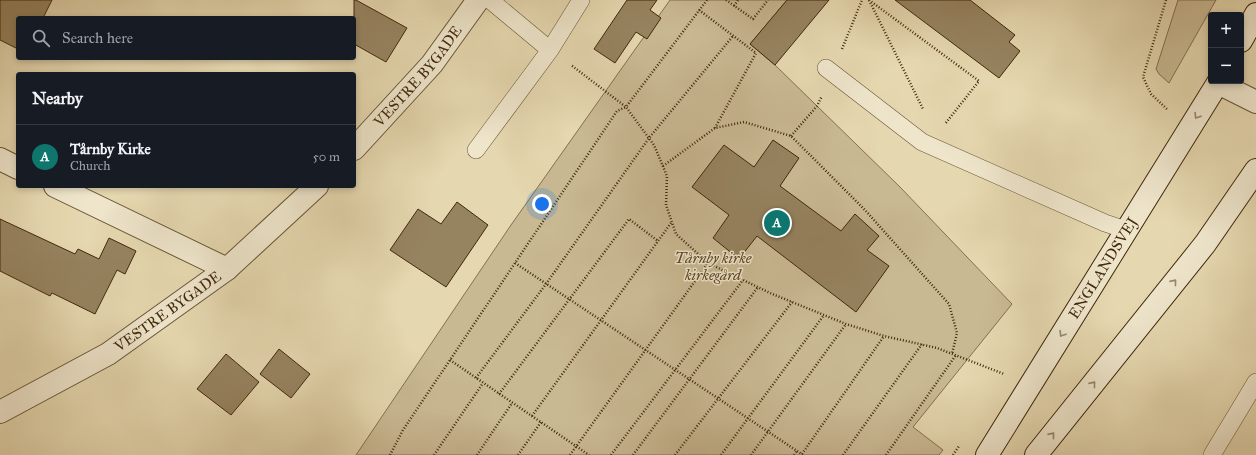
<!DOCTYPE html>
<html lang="en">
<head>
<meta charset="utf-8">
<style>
	body { margin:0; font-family:"IM FELL Great Primer",serif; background:#242831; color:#f1f3f6 }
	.controls { position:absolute; right:12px; top:12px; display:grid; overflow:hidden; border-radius:4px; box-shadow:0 2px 6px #0003 }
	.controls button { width:36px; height:36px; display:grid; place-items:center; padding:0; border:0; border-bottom:1px solid #363941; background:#171b24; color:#f1f3f6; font:20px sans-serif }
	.you { position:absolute; left:542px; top:204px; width:14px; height:14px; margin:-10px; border:3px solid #fff; border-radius:50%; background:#1a73e8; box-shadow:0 0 0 6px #1a73e833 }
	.badge { display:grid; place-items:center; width:26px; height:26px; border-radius:50%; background:#0f766e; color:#fff; font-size:13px; font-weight:700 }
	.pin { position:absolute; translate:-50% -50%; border:2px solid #fff; box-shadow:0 1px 4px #0006 }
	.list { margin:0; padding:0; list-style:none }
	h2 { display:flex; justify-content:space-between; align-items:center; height:52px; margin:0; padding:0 16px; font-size:17px }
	h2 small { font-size:13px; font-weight:400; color:#9ea1a6 }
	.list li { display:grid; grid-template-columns:26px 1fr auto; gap:12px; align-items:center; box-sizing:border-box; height:64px; padding:0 16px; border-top:1px solid #363941 }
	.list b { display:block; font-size:15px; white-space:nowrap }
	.list p { margin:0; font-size:13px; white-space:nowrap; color:#9ea1a6 }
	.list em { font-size:13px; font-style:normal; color:#9ea1a6 }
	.icon { flex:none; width:22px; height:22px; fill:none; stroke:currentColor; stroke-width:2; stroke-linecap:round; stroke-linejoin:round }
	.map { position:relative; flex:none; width:1256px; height:455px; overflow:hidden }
	.search { position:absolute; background:#171b24; box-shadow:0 2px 6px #0003; left:16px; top:16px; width:340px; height:44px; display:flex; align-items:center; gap:10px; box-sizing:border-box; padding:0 14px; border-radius:4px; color:#9ea1a6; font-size:15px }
	.panel { position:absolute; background:#171b24; box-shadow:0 2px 6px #0003; left:16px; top:72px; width:340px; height:116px; border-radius:4px }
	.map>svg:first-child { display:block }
	.green { fill:#c9b993; stroke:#84704f }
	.building { fill:#968360; stroke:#40280b }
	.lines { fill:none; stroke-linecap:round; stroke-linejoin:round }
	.lane-casing { stroke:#695434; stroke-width:18 }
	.street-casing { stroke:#695434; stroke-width:24 }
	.secondary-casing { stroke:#40280b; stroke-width:24 }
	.path { stroke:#40280b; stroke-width:2.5; stroke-dasharray:1 2; stroke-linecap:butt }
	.lane { stroke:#eee5cb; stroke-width:17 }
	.street { stroke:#eee5cb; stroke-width:22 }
	.secondary { stroke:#eee5cb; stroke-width:22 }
	.oneway { stroke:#97866b }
	.labels { text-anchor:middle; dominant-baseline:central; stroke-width:3; stroke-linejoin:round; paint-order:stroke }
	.street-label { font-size:15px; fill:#40280b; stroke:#eee5cb }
	.park-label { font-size:15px; font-style:italic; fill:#5b4526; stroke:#eee5cb }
</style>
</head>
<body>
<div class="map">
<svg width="1256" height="455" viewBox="0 0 1256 455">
	<rect width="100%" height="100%" fill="#e5d7af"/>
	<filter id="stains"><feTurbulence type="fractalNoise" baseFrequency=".005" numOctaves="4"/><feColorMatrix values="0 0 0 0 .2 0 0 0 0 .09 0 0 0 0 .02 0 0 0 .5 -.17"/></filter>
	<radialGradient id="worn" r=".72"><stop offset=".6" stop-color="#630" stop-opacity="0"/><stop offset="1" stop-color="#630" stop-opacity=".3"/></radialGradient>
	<path class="green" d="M670,0h117l-37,44 25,21 125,122 112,117 -99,123 30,23 -4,5h-583l155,-230z
		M1178,0h38l-47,83 -10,-9 -3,-5z"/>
	<path class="building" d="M0,0h52l-9,18h-25v31l-18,-9z
		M354,0h2l51,28 -21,34 -32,-18z
		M627,0h30l-7,10 11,8 -14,21 -11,-7 -21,31 -21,-14z
		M787,0h42l-54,65 -25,-21z
		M895,0h75l45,35 -6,7 11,9 -21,27z
		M773,140l26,18 -19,28 61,45 14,-17 24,22 -12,14 22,16 -33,46 -99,-76 -18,23 -26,-21 16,-23 -37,-28 32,-42 30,22z
		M457,202l31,23 -42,62 -56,-37 28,-41 23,15z
		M0,219l75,35 3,-5 21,10 10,-21 27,13 -11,23 -8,-4 -22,44 -43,-21 -2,3 -50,-25z
		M279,349l31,25 -19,24 -31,-24z
		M226,354l33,28 -28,33 -34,-26z"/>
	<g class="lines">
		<defs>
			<path id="lane" d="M490,0l60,50
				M826,68l96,74 183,81 21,7
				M476,150l74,-100 31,-50
				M1212,455l44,-73"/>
			<g id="street">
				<path d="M1218,83l38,19"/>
				<path id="s1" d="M354,149l78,-85 46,-64"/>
				<path d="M0,159l18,9"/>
				<path d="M55,186l172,83"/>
				<path id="s2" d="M0,412l108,-58 119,-85 90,-83"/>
			</g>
			<g id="secondary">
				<path d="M1241,41l15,-27"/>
				<path id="s3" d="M987,455l232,-374"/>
				<path d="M1036,455l169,-211 51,-74"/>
			</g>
		</defs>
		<use href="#lane" class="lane-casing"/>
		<use href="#street" class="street-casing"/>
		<use href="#secondary" class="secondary-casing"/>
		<path class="path" d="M707,0l-81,107 28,38 13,31 -1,29 10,29 32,29 62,30 76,31 38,12 53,12 67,26
			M726,0l27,19 15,-19
			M869,0l110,81 -34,43
			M869,0l54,109
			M1166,0l-23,77 8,17 17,16
			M734,6l4,-6
			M699,10l57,43 -41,75
			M842,49l20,-49
			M791,136l26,-30 5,-10
			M663,166l52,-38 29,-6 47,14 74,74 84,94 8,29 -5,21
			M515,263l288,192
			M450,360l139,95
			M476,378l70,-94 103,-146 84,-102
			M499,394l130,-175 29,22
			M532,416l139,-193
			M802,454l82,-118
			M390,455l13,-25 214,-319 9,-4 -55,-42
			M434,455l49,-72
			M477,455l35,-52
			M518,455l23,-33
			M570,455l138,-192
			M611,455l132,-175
			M633,455l125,-168
			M675,455l117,-153
			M721,455l103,-140
			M751,455l95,-131
			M794,455l3,-4
			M843,455l79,-111
			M886,455l70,-100
			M953,455l6,-9"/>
		<use href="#lane" class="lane"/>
		<use href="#street" class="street"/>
		<use href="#secondary" class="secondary"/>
	</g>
	<defs><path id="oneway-chevron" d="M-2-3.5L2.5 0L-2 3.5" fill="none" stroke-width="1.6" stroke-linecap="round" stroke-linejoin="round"/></defs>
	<g class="oneway">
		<use href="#oneway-chevron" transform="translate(1197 116) rotate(122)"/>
		<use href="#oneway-chevron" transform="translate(1174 282) rotate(-51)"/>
		<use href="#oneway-chevron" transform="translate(1062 334) rotate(122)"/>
		<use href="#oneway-chevron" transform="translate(1093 384) rotate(-51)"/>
		<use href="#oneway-chevron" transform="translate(1052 435) rotate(-51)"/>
	</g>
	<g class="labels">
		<g class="street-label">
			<text stroke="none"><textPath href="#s1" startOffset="97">VESTRE BYGADE</textPath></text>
			<text stroke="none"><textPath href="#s3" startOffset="220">ENGLANDSVEJ</textPath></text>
			<text stroke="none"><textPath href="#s2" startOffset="196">VESTRE BYGADE</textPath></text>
		</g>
		<g class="park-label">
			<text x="713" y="258">Tårnby kirke<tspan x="713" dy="17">kirkegård</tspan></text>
		</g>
	</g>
	<rect width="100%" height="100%" filter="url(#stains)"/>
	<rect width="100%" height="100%" fill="url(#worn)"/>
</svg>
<div class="controls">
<button>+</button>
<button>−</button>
</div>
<div class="you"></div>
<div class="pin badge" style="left:777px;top:223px">A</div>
<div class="search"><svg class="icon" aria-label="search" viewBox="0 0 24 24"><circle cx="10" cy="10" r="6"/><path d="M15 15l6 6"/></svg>Search here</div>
<section class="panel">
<h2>Nearby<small></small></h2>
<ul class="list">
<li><span class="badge">A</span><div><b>Tårnby Kirke</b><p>Church</p></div><em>50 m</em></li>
</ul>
</section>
</div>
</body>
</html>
